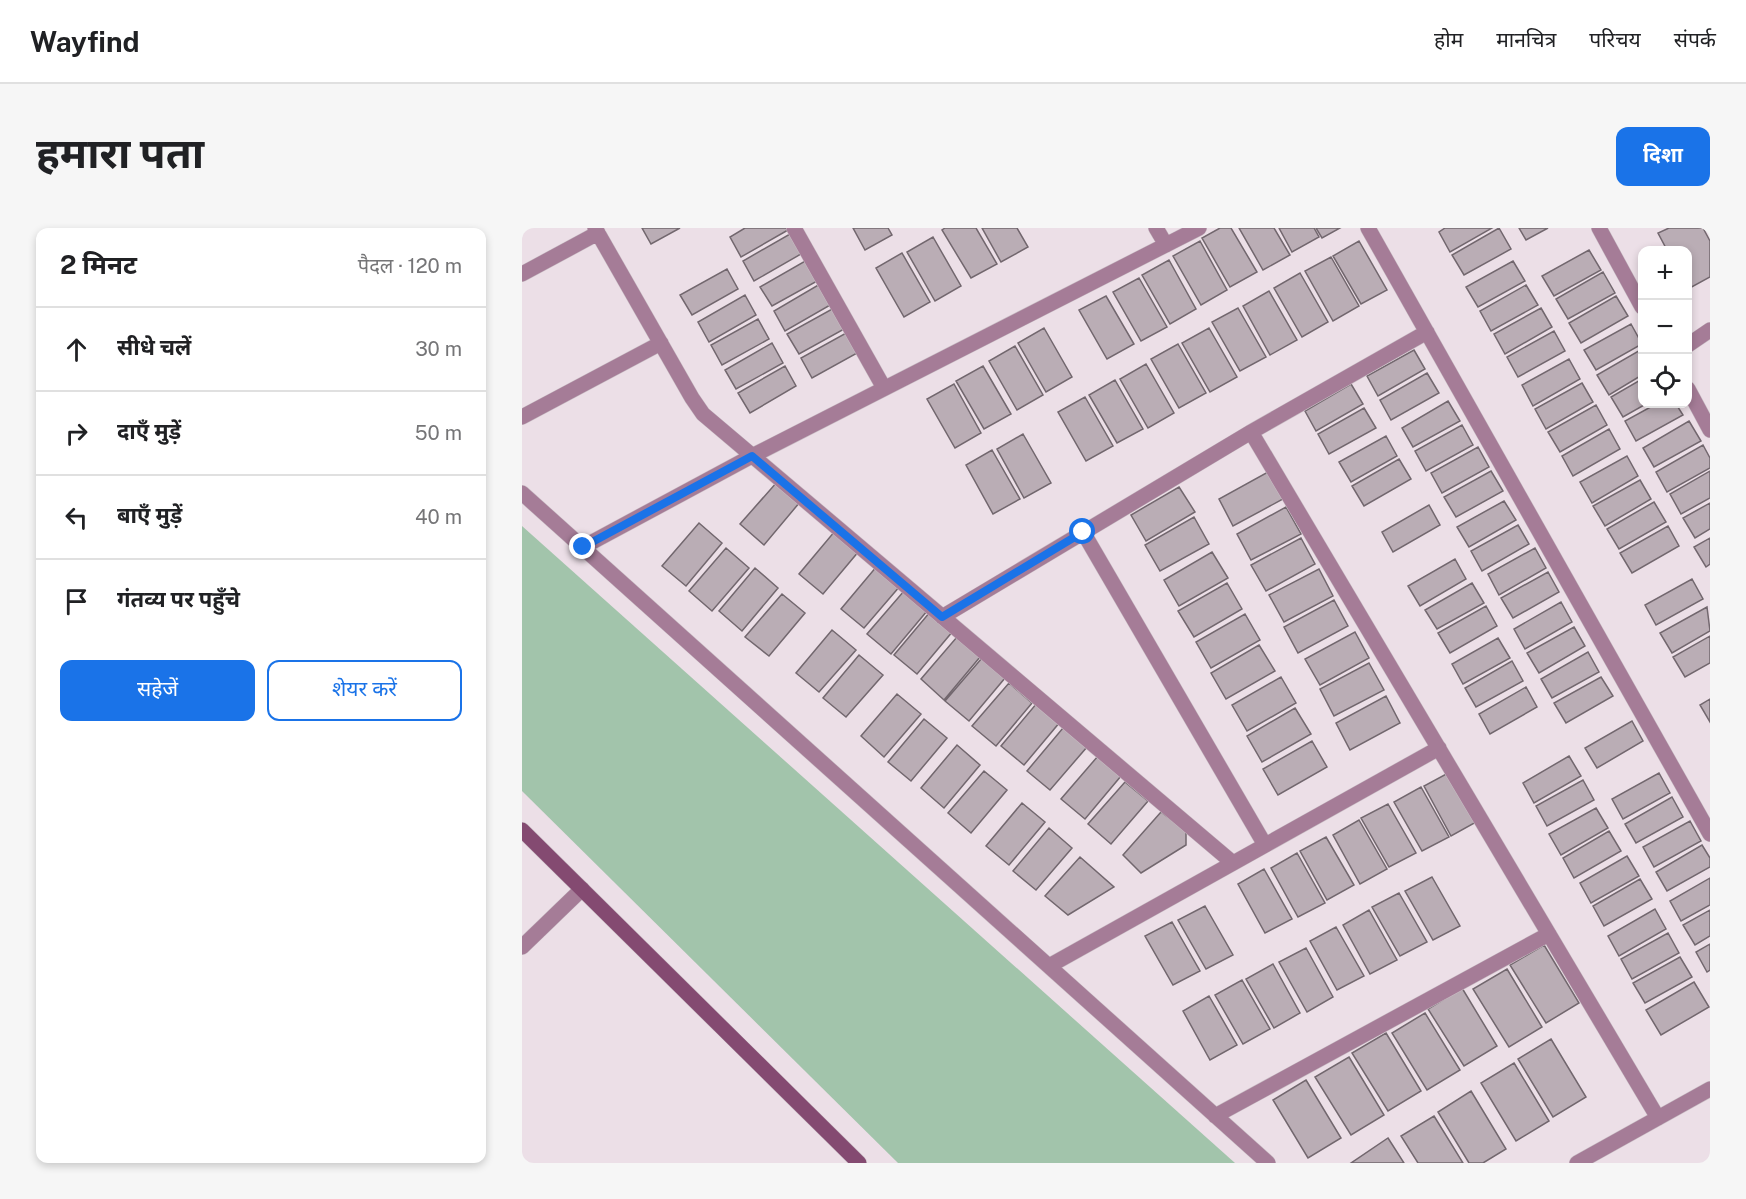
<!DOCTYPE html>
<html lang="hi">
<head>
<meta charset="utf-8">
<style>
	body { margin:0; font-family:"Public Sans","Noto Sans Devanagari",sans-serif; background:#f6f6f6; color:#202124 }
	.controls { position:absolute; right:18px; top:18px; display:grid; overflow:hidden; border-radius:12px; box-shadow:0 3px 9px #0003 }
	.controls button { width:54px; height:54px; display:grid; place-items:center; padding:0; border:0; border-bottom:2px solid #e0e0e0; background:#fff; color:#202124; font:30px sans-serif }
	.stop { position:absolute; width:18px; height:18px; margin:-14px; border:4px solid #1a73e8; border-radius:50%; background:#fff }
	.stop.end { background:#1a73e8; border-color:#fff; box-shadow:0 2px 6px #0008 }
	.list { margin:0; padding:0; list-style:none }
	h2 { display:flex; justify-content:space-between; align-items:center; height:78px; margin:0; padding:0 24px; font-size:26px }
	h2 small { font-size:20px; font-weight:400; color:#757577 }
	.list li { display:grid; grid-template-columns:39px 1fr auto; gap:18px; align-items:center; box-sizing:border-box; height:84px; padding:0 24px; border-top:2px solid #e0e0e0 }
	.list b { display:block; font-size:22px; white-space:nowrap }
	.list em { font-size:20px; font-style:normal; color:#757577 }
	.actions { display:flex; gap:12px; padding:18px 24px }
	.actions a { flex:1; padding:14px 0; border:2px solid #1a73e8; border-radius:12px; text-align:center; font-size:21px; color:#1a73e8 }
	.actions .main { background:#1a73e8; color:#fff }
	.icon { flex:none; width:33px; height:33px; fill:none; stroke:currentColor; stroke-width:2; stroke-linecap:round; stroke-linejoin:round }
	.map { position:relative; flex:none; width:1188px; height:935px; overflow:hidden; border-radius:12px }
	header { display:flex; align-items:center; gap:36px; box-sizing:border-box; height:84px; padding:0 30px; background:#fff; border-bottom:2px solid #e0e0e0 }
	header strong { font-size:28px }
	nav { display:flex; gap:33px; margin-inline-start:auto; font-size:21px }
	.intro { display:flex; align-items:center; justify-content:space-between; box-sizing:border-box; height:144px; padding:0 36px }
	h1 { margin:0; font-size:42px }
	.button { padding:15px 27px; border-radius:12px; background:#1a73e8; color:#fff; font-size:21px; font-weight:700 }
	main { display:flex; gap:36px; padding:0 36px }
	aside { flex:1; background:#fff; border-radius:12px; box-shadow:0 3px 9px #0003 }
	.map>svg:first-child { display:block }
	.green { fill:#a2c4ab }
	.building { fill:#baadb5; stroke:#72676e; stroke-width:1.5 }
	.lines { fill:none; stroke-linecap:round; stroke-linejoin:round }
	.street-casing { stroke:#c9bec5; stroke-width:16 }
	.secondary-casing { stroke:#c9bec5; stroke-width:16 }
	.street { stroke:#a57c97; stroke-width:15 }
	.secondary { stroke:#844a71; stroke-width:15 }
	.route { stroke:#1a73e8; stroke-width:8 }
</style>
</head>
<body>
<header>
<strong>Wayfind</strong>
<nav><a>होम</a><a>मानचित्र</a><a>परिचय</a><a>संपर्क</a></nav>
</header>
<div class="intro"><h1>हमारा पता</h1><a class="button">दिशा</a></div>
<main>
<aside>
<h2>2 मिनट<small>पैदल · 120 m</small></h2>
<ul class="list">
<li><svg class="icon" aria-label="ahead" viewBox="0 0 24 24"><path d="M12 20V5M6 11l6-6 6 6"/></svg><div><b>सीधे चलें</b></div><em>30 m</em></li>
<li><svg class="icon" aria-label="right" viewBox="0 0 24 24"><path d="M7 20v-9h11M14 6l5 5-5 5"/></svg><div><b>दाएँ मुड़ें</b></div><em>50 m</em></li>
<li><svg class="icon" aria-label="left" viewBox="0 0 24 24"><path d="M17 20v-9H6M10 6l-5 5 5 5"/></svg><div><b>बाएँ मुड़ें</b></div><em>40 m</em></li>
<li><svg class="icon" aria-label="arrive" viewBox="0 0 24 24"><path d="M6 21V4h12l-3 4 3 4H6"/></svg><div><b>गंतव्य पर पहुँचे</b></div></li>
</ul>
<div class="actions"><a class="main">सहेजें</a><a>शेयर करें</a></div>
</aside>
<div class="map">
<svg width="1188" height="935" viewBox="0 0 1188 935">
	<rect width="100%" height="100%" fill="#ecdfe7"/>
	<path class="green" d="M0,298l713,637h-337l-376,-372z"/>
	<path class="building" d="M120,0h38l-29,16z
		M223,0h41l2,2 -47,27 -11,-20z
		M331,0h35l4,7 -27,15z
		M423,0h31l21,36 -26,14 -29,-48z
		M460,0h35l11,19 -27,15z
		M698,0h11l26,44 -27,15 -28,-49z
		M717,0h35l16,27 -27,15z
		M757,0h35l5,9 -27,15z
		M794,0h24l-18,10z
		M923,0h47l-42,24 -11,-20z
		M977,0l12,21 -47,26 -12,-20z
		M997,0h29l-22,12z
		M1147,0h34l7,13v36l-22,12v-39h-21l-9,-17z
		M268,6l11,20 -47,27 -11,-20z
		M411,9l28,49 -26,15 -28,-49z
		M678,13l27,49 -26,15 -28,-49z
		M837,13l28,49 -26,14 -28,-48z
		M1067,22l12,20 -47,26 -12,-20z
		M380,25l28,49 -26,15 -28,-49z
		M809,29l28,49 -26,15 -28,-50z
		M285,32l12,20 -47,26 -12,-19z
		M647,32l27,49 -26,15 -28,-49z
		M991,33l12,20 -47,26 -12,-20z
		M205,41l11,20 -46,26 -12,-20z
		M1081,44l12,21 -47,26 -12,-20z
		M778,45l28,49 -26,15 -28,-49z
		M617,50l28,49 -26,14 -28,-49z
		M298,56l12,20 -47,27 -11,-20z
		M1004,57l12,20 -47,26 -11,-20z
		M747,63l28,49 -27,15 -27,-49z
		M223,67l11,20 -47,27 -11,-20z
		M584,68l28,48 -27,15 -28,-49z
		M1094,68l12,20 -47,27 -12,-20z
		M312,80l12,20 -47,26 -12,-20z
		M716,80l28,49 -26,14 -28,-49z
		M1019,80l11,19 -47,27 -11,-20z
		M236,91l11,20 -47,26 -11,-20z
		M1109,96l11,20 -46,26 -12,-20z
		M522,100l28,49 -26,15 -28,-49z
		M687,100l28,49 -27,15 -28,-49z
		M1032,103l11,20 -47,26 -11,-20z
		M326,104l11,20 -47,26 -11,-20z
		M250,115l11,20 -47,26 -11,-19z
		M656,116l28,49 -27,15 -28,-49z
		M493,118l28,49 -26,15 -28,-49z
		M1120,121v26l-33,20 -12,-20z
		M892,122l11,19 -47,27 -11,-20z
		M1047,131l11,20 -47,27 -11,-21z
		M624,136l28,49 -26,15 -28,-49z
		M263,138l11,20 -46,27 -12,-20z
		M461,138l28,48 -27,15 -28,-48z
		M905,145l12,20 -48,27 -11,-20z
		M1120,151v25h4l-23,13 -12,-20z
		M593,152l28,49 -26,14 -28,-48z
		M1060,155l11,19 -47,27 -11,-20z
		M432,156l27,49 -26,15 -28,-49z
		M829,156l12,20 -47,27 -11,-20z
		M563,169l28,49 -27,15 -28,-49z
		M926,173l12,20 -47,26 -11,-19z
		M1134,176h20l7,11 -47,26 -11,-20z
		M1074,177l11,20 -47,27 -12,-20z
		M842,180l12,20 -47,26 -11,-20z
		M1167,193l12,20 -47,26 -11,-19z
		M940,197l11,20 -47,26 -11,-20z
		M1087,201l11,20 -47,27 -11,-20z
		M501,206l28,49 -27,15 -27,-49z
		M864,208l11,20 -46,26 -12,-20z
		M1181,217l7,13v10l-43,24 -11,-20z
		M956,219l11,20 -47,26 -11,-20z
		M470,222l28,49 -27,15 -27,-49z
		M1105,228l11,20 -46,27 -12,-21z
		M877,231l12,20 -47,27 -12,-20z
		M969,243l12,20 -47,26 -12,-20z
		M1188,243v27l-29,16 -11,-20z
		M746,244l15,27 -50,27 -14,-27z
		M1118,252l11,19 -46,27 -12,-20z
		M255,254l23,20 -36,43 -24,-21z
		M657,259l16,25 -49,29 -15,-26z
		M982,273l12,19 -47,27 -12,-20z
		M1132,274l12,20 -47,27 -12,-20z
		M1188,275v26l-15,9 -12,-20z
		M907,277l11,20 -47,27 -11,-20z
		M764,279l15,27 -50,26 -14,-26z
		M672,289l15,27 -49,27 -15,-26z
		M177,295l23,20 -36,43 -24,-20z
		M996,297l11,19 -47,27 -11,-20z
		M1146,298l11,20 -47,27 -12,-20z
		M313,303l24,20 -36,43 -24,-20z
		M779,310l14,26 -49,27 -15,-26z
		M1188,310v26l-4,3 -12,-20z
		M204,320l23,20 -37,43 -23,-20z
		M1013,320l11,20 -47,27 -11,-21z
		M690,324l16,26 -49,28 -15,-26z
		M933,331l11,20 -46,27 -12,-20z
		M355,338l23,20 -36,42 -23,-19z
		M233,340l23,20 -36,43 -23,-20z
		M797,341l14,27 -49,26 -15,-27z
		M1026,344l11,20 -46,26 -12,-20z
		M1170,351l11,20 -47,26 -11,-20z
		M705,355l15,26 -48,28 -16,-26z
		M950,355l12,20 -47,26 -12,-19z
		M382,363l23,20 -36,43 -24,-20z
		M260,366l23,19 -36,43 -24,-19z
		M812,372l14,26 -50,27 -14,-26z
		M1039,374l11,20 -47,27 -11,-20z
		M964,378l11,20 -47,27 -12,-20z
		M1185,379l3,24 -38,22 -12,-20z
		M408,384l23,19 -36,43 -23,-19z
		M723,386l15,26 -49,28 -15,-26z
		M1052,399l11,19 -46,27 -12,-20z
		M310,402l24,20 -37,42 -23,-19z
		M833,404l14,26 -49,27 -15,-26z
		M1188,408v27l-25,14 -12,-20z
		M435,409l23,20 -36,43 -23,-21z
		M976,410l12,20 -47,26 -11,-20z
		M737,417l16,26 -49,28 -15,-26z
		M1066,424l11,20 -47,26 -11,-19z
		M337,427l24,20 -37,42 -23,-19z
		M460,430l23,20 -36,43 -24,-20z
		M990,433l11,20 -47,26 -11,-19z
		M847,435l15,27 -50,26 -14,-27z
		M759,449l15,26 -49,28 -15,-26z
		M1079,449l12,19 -47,27 -12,-20z
		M487,455l23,20 -36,43 -24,-20z
		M1004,459l11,20 -47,27 -11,-20z
		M375,466l24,20 -37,43 -23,-21z
		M864,468l14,27 -50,27 -14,-27z
		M1188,471v23l-10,-17z
		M515,475l23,19 -36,43 -23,-19z
		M773,480l16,26 -49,28 -15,-26z
		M402,491l23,19 -36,43 -23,-19z
		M1110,493l11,20 -46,27 -12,-20z
		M541,500l24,19 -37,43 -23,-19z
		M790,513l15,26 -49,28 -15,-26z
		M435,517l23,20 -36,43 -23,-20z
		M576,528l23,20 -36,43 -24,-20z
		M1047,528l12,20 -47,27 -11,-20z
		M462,543l23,19 -36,43 -23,-20z
		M928,544l28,49 -27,15 -27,-50z
		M1137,545l11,20 -47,26 -11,-20z
		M1061,552l11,20 -47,26 -11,-20z
		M603,554l23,19 -37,43 -23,-20z
		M899,559l28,50 -27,14 -28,-49z
		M1150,569l11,20 -47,26 -11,-19z
		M500,575l23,19 -36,43 -23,-19z
		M866,576l28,49 -27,14 -28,-49z
		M1074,580l12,20 -47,27 -12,-21z
		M639,584l25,19v14l-45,28 -18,-18z
		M837,592l28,49 -27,15 -27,-49z
		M1168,593l11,20 -47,26 -11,-20z
		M527,600l23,20 -36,42 -23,-19z
		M1087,603l12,20 -47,27 -11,-20z
		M804,609l28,48 -27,15 -27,-49z
		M1180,617l8,13v9l-43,24 -11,-19z
		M775,625l28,50 -27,14 -27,-49z
		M1105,628l12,20 -48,27 -11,-20z
		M558,629l34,30 -46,28 -23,-19z
		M742,641l28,50 -27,14 -27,-49z
		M910,649l28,49 -27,14 -28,-49z
		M1188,650v27l-29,16 -11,-20z
		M1118,651l12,20 -48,27 -11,-20z
		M877,665l28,49 -27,14 -28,-49z
		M683,678l28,49 -27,14 -28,-49z
		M1133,681l11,20 -47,27 -11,-20z
		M847,682l28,50 -27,14 -27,-49z
		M1188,682v26l-15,9 -12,-20z
		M650,694l28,49 -27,14 -28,-49z
		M814,699l28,49 -27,14 -27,-49z
		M1146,705l11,20 -47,26 -11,-20z
		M1188,716v26l-3,2 -11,-20z
		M1022,717l35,58 -33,20 -36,-58z
		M784,720l27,49 -26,15 -28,-50z
		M1158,729l12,20 -47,26 -12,-20z
		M751,736l27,49 -26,15 -28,-49z
		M985,741l35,58 -33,20 -36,-58z
		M720,752l28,49 -27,15 -28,-49z
		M1172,754l15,25 -48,28 -15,-25z
		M940,760l35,58 -33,20 -36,-57z
		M687,768l28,49 -27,15 -27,-49z
		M903,785l35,57 -33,20 -35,-57z
		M864,805l35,58 -33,20 -36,-58z
		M1029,811l35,58 -33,20 -35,-58z
		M827,829l35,58 -33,20 -36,-58z
		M992,835l35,58 -33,20 -35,-58z
		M784,852l35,58 -33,20 -35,-58z
		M949,863l35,58 -23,14h-14l-31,-51z
		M912,888l29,47h-45l-17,-27z
		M866,910l16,25h-53z"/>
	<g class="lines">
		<defs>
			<path id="street" d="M73,0l97,170 11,16 530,449
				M272,0l90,160
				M634,0l10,17
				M846,0l342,606
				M1077,0l43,79
				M0,46l76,-41
				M1166,117l22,-15
				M1166,161l22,41
				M0,189l139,-74
				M729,204l407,686
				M0,265l746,670
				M561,304l182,313
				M61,319l169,-91 447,-228
				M420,389l309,-185 176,-100
				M0,719l60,-58
				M527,738l390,-218
				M693,888l334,-182
				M1055,935l133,-74"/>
			<path id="secondary" d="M0,602l337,333"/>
		</defs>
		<use href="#street" class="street-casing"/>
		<use href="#secondary" class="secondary-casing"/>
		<use href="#street" class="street"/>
		<use href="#secondary" class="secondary"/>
	</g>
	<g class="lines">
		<path class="route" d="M61,319l169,-91 190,161 141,-85"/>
	</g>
</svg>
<div class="controls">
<button>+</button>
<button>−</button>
<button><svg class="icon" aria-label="locate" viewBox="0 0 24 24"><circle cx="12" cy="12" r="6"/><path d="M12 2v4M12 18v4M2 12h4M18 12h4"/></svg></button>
</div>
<div class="stop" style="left:561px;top:304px"></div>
<div class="stop end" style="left:61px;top:319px"></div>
</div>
</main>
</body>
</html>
